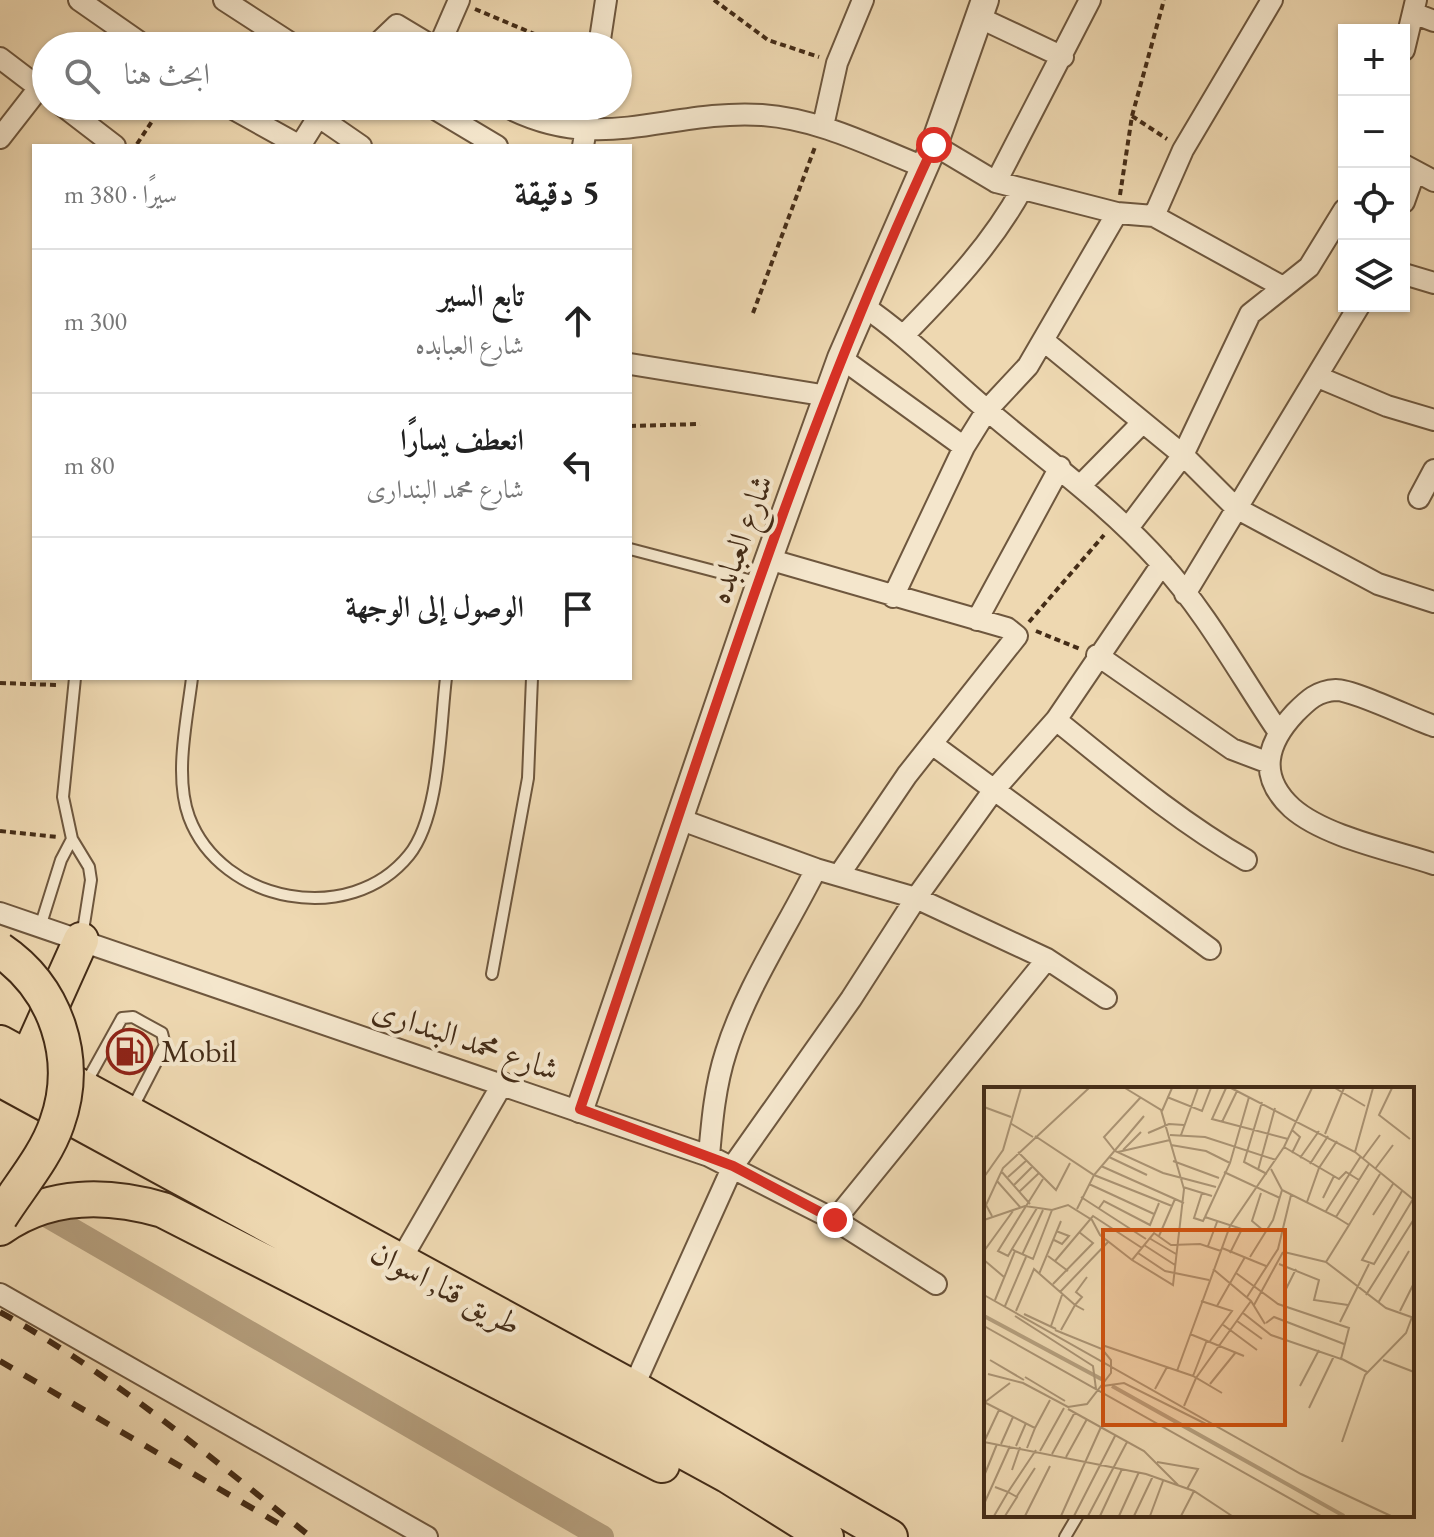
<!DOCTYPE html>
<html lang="ar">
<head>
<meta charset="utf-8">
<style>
	body { margin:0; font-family:"EB Garamond",Amiri,serif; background:#f2f2f2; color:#222; direction:rtl }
	.controls { position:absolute; right:24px; top:24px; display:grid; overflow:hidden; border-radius:0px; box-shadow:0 2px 6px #0004 }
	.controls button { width:72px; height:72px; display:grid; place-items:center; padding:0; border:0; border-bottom:2px solid #e0e0e0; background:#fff; color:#222; font:40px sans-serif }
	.stop { position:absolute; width:24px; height:24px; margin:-18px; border:6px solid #d93025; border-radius:50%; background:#fff }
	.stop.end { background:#d93025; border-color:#fff; box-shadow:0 2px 8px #0008 }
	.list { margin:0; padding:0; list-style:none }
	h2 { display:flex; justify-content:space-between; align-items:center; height:104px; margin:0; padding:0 32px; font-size:34px }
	h2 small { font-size:26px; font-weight:400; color:#767676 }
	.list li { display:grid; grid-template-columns:52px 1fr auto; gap:24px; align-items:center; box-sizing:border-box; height:144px; padding:0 32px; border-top:2px solid #e0e0e0 }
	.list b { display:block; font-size:30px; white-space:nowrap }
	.list p { margin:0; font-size:26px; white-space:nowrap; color:#767676 }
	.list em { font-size:26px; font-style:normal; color:#767676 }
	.icon { flex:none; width:44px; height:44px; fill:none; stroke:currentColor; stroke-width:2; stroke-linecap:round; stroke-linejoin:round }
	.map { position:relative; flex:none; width:1434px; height:1537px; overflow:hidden; direction:ltr }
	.search { position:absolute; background:#fff; box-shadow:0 2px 6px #0004; left:32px; top:32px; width:600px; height:88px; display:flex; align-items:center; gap:20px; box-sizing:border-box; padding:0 28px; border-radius:44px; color:#767676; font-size:30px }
	.panel { position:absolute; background:#fff; box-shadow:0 2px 6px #0004; left:32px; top:144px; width:600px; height:536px; border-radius:0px; direction:rtl }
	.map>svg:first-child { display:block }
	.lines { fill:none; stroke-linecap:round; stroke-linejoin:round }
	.canal { stroke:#b49e7d; stroke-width:24 }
	.service-casing { stroke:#6e573e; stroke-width:14 }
	.minor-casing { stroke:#6e573e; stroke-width:24 }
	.tertiary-casing { stroke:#6e573e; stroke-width:30 }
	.trunk-casing { stroke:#442c17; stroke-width:38 }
	.path { stroke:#442c17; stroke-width:4; stroke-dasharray:6 4; stroke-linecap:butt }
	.service { stroke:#f4e6cc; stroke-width:10 }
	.minor { stroke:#f4e6cc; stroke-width:20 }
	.tertiary { stroke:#f4e6cc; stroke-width:26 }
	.trunk { stroke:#eed8b1; stroke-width:34 }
	.rail { stroke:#442c17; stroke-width:6; stroke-dasharray:14 14; stroke-linecap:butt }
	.trunk-bridge-casing { stroke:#442c17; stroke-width:38; stroke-linecap:butt }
	.trunk-bridge { stroke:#eed8b1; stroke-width:34 }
	.route { stroke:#d93025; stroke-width:10 }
	.labels { text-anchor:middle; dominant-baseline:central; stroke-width:8; stroke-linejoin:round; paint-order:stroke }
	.street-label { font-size:32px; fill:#442c17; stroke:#f4e6cc }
	.poi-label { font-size:32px; fill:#442c17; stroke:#f4e6cc; text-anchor:start }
	.inset-river { fill:none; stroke:#b49e7d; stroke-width:4 }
	.inset-road { fill:none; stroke:#aa9373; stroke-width:2 }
	.view { fill:#cf520e; fill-opacity:0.15; stroke:#cf520e; stroke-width:4 }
	.inset-edge { fill:none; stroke:#442c17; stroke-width:4 }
</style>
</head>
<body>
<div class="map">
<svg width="1434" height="1537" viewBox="0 0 1434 1537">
	<rect width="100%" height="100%" fill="#eed8b1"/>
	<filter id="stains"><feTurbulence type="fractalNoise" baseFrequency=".0025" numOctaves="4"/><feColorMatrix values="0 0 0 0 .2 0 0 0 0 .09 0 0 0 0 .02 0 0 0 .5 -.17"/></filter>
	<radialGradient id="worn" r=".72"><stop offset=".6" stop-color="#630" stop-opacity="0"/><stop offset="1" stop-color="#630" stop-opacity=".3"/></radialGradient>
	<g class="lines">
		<path class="canal" d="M29,1205l573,332"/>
		<defs>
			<path id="service" d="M630,549l130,34
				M75,678l-12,119 9,42 17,28 2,13 -9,57
				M192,678c-5,42 -18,98 -3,139 32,86 161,111 220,38 31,-38 31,-128 37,-177
				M40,927l21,-67 11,-21
				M492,974l36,-196 4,-100
				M86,1083l36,-65 11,-1 29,16 3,12 -33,64
				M1065,1537l13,-22"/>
			<path id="minor" d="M79,0l66,46
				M224,0l71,46
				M1413,13l21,8
				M978,17l85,40
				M375,46l22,-21 35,21
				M439,46l20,-46
				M599,46l7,-46
				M1404,50l12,-50
				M0,58l46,35
				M63,106l52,40
				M228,106l72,40 25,-40
				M430,106l67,40
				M505,106c95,50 162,3 257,9 57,4 109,31 162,52
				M319,117l42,29
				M823,126l14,-63 26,-63
				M0,138l39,-50
				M934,145l62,37 121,31 37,3 129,71
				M583,146l7,-40
				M1404,165l30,16
				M996,182l94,-182
				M1404,202l11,-31
				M1154,216l29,-66 89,-150
				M1404,274l30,9
				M862,305c47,32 82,69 125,105 60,51 120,93 173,152 46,50 80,113 118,169
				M905,334c45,-46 86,-89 117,-145
				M1044,341l139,114 53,53 142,76 56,18
				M841,358l123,89
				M630,364l198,32
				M1318,377l69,29 47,14
				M1081,485l60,-61
				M1419,498l15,-28
				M1128,528l55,-73 67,-141 59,-47 35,-57
				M768,559l239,69 10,8 -110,139 -68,100
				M1185,594l174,-288
				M893,597l71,-150 23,-37 41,-44 89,-153
				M977,620l83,-153
				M1097,655l135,94 37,14
				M1056,720c61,49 122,101 190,140
				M1434,726c-21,-7 -80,-36 -98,-36 -19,1 -28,10 -41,23 -28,30 -38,63 -3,95 33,29 100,42 142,56
				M932,744l278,205
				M679,819l137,50 100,29 131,61 59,39
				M0,913l709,243 126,64 101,64
				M709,1156c3,-35 6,-70 17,-104 20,-64 60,-123 90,-183
				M835,1220l212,-261
				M399,1263l104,-180
				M0,1294l427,243
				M633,1388l100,-222 118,-167 65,-101 77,-107 63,-71 106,-156"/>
			<path id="tertiary" d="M580,1109l180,-526 81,-225 93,-213 51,-145"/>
			<path id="trunk" d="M0,1043l633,345 257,149
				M19,1078l62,-138
				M0,1079l727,396 99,62
				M0,1228c49,-35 108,-34 163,-18l499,255"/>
		</defs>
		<use href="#service" class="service-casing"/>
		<use href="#minor" class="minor-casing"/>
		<use href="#tertiary" class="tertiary-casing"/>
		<use href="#trunk" class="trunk-casing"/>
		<path class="path" d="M714,0l54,40 51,17
			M475,9l64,27 41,9
			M1132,116l35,23
			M137,144l25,-38
			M1120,195l12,-79 32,-116
			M753,313l62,-166
			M630,426l70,-2
			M1029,622l75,-87
			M1036,631l44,18
			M0,683l58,2
			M0,831l58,6"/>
		<use href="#service" class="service"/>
		<use href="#minor" class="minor"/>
		<use href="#tertiary" class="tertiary"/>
		<use href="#trunk" class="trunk"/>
		<path class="rail" d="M0,1312c112,62 211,146 311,225
			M0,1361l281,164"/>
		<defs>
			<path id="trunk-bridge" d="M0,950c56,38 80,108 57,173 -11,33 -38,64 -57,94"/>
		</defs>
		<use href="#trunk-bridge" class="trunk-bridge-casing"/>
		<use href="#trunk-bridge" class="trunk-bridge"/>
	</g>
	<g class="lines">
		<path class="route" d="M835,1220l-102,-54 -153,-57c111,-323 209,-654 354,-964"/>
	</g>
	<defs>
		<symbol id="fuel-ring" viewBox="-11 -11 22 22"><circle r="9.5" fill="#f4e6cc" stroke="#8f2418" stroke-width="1.5"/><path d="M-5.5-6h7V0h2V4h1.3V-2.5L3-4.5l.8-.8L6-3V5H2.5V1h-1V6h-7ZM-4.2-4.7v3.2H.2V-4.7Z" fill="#8f2418"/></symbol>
	</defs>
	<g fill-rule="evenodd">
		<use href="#fuel-ring" x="104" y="1026" width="51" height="51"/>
	</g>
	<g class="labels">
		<g class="street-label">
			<text transform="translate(740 539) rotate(-70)">شارع العبابده</text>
			<text transform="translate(466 1039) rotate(19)">شارع محمد البندارى</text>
			<text transform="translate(446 1288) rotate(28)">طريق قنا, اسوان</text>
		</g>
		<g class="poi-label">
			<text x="161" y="1051">Mobil</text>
		</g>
	</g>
	<g transform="translate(984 1087)">
		<rect width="430" height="430" fill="#eed8b1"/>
		<path class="inset-river" d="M0,229l121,65M128,299l232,130"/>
		<path class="inset-road" d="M242,1l-14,31 76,20M247,1l124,64 59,48M351,1l30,18M408,1l-13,27 31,24M157,10l-37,40 11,14 48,22 53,14M183,10l35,14 9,-23M278,15l-18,60 23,12M0,20l27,10M178,24l10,-23M238,35l15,-31M26,36l23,14M164,46l21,-9 15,1M341,47l19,-46M186,48l35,2 71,23M197,48l17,-47M51,49l59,39 78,31M187,58l35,6 24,12M300,60l55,32 7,-7 13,8M139,63l18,-18M34,65l38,38 14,-27M134,65l52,-12M371,65l18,-64M308,66l8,-16 -8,-7M125,70l38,18M316,71l19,-27M379,71l17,-23M189,74l46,17M326,77l18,-28M117,79l83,37M287,82l11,21 54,27 33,-53M391,82l18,-24M274,83l17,-62M17,84l29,33M240,85l56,26M0,90l19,-27 18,-62M24,90l19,-17M13,94l23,26M105,97l65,30M30,98l18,-18M199,100l29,9M418,104l-40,69 12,4 39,-65M35,105l20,-19M218,106l-8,25 9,3 2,-4 37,12 -12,24M277,106l-9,28 12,10M97,110l65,42M339,111l11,-22M323,115l12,-34 18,-27M115,121l5,-7 46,24 9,-22M93,122l17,-34 50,-59M342,124l35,-55M389,128l20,-31M8,129l-6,-11 17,-37 86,-80M221,130l25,-54 19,-66M352,130l13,8 -23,37 60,46 28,10M0,133l41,-14 27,4 16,-5 24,15 8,15 32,25 41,25 11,-96 -23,-79 -36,-22M365,138l31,-51M175,149l16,-37M165,151l27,16M70,153l8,4 7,-8 -13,-5M160,158l31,20M224,159l9,-24M238,161l44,18M28,162l-4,7 -10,-5 45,-72M0,164l29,-40M31,164l18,8 19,-49M300,165l42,10M154,166l27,18 44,9M38,168l21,-45M64,169l20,15M266,170l23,-37 9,-30M0,173l20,17M148,173l22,-27 17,12 29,-1 21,7M71,174l38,-45 49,32M295,177l40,16 -5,20 34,5M229,182l38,32 14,23M252,186l42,31 71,24 -8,31 -70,-24 -28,-22M55,187l22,-53M69,197l40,-41 -14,-11M76,205l48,-50M300,206l12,-24M0,208l317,179 90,42M382,208l48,-76M263,210l31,-48 13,-54M11,213l20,-49 -3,-2 25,-41M217,214l31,10 -22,30M394,216l31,-52M270,218l29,-53M21,219l21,-49M233,219l28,-49M100,223l-9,-5 7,-8 -6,-5 11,-15M32,224l18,-42 41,36 -14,25M416,224l14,-28M40,227l32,15M31,229l78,50 3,23M253,234l25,18M356,235l29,-58M282,236l8,-6 70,27M238,237l35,26M0,239l337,190M67,239l11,-31M206,247l54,22M118,258l91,31 29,17M358,272l25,13M6,273l34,20M399,273l31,12M193,284l53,-145 54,-79 28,-59M4,287l35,9 45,24 19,-3 24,-31v-13l-9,-11 -47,-19M209,289l14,-36M41,290l40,24M226,297l26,-32M119,299l21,-3 86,43M316,299l19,-36M171,302l12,-22M0,315l51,26 -8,20M1,315l25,-19M200,319l12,-28 55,-77M325,321l25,-52M84,322l76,42 34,34M51,341l15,-28M0,355l162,32 48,17 38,25M0,355l15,-32M358,355l23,-67 41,-42 6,-16M17,357l12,-27M32,359l10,-23M56,364l24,-43M68,367l23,-42M82,370l21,-38M173,375l41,7 -11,20M28,383l8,-23M0,389l13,-32M11,400l13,5 28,-42M33,409l18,-28M0,417l26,-58M10,429l14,-24 9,5 -12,19M41,429l25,-50M77,429l40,-89M90,429l41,-80M104,429l39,-74M116,429l22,-47M135,429l20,-44M150,429l19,-40M166,429l13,-35M197,429l13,-25"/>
		<path class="view" d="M119,143h182v195h-182z"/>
		<rect width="430" height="430" class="inset-edge"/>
	</g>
	<rect width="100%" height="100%" filter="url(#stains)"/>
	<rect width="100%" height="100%" fill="url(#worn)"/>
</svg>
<div class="controls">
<button>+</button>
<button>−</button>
<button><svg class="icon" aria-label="locate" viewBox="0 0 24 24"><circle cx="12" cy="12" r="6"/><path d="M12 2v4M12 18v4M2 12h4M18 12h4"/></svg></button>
<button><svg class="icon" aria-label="layers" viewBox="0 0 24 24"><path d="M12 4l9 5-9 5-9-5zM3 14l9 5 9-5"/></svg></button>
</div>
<div class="stop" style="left:934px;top:145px"></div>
<div class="stop end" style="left:835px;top:1220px"></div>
<div class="search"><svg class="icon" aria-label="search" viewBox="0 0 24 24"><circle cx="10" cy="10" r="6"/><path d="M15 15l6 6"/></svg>ابحث هنا</div>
<section class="panel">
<h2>5 دقيقة<small>سيرًا · 380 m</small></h2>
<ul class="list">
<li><svg class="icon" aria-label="ahead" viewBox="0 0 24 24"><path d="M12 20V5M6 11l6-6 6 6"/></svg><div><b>تابع السير</b><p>شارع العبابده</p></div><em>300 m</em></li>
<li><svg class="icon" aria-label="left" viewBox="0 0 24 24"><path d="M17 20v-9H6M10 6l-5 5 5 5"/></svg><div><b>انعطف يسارًا</b><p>شارع محمد البندارى</p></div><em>80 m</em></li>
<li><svg class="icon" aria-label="arrive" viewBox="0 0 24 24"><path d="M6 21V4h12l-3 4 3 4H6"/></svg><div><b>الوصول إلى الوجهة</b></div></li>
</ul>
</section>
</div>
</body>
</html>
